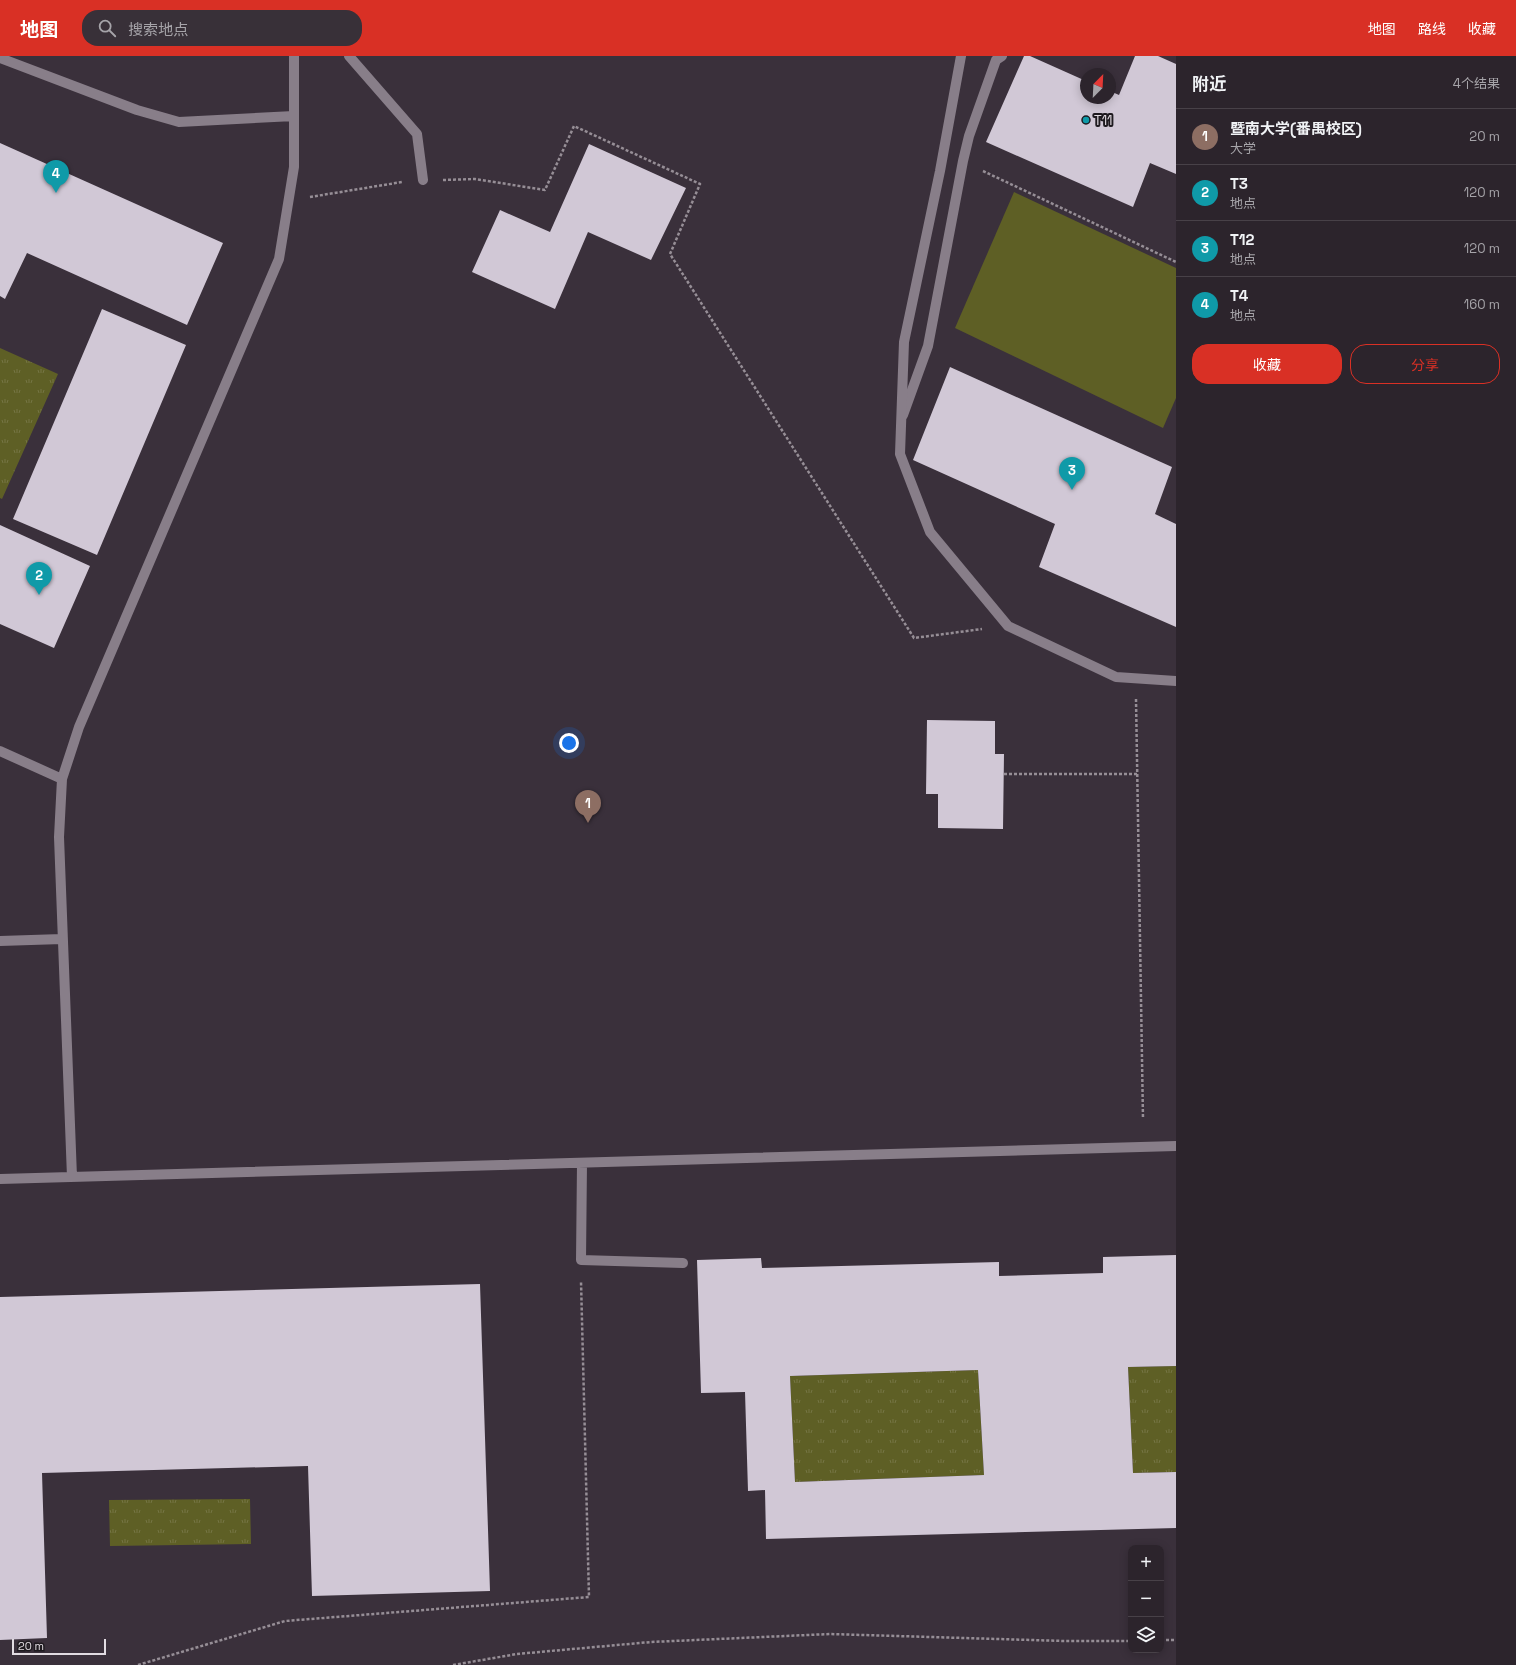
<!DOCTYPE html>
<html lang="zh">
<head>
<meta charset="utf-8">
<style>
	body { margin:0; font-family:"Space Grotesk","Noto Sans SC",sans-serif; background:#383038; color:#f1f3f6 }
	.controls { position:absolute; right:12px; bottom:12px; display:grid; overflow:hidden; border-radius:8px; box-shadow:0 2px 10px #0003 }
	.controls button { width:36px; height:36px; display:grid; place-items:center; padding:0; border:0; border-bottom:1px solid #484148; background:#2c242c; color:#f1f3f6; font:20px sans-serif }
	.compass { position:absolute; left:1080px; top:12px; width:36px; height:36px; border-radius:50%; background:#2c242c; box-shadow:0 2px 10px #0003; rotate:24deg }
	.scale { position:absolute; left:12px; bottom:10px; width:94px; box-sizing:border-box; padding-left:4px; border:2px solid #e2dce2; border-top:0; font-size:11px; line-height:14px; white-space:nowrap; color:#e2dce2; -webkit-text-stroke:3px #1e1a1f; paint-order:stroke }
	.you { position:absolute; left:569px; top:687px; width:14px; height:14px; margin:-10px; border:3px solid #fff; border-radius:50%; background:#1a73e8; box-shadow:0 0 0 6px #1a73e833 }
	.badge { display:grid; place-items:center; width:26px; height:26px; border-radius:50%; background:#d93025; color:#fff; font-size:13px; font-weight:700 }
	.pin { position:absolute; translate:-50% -33px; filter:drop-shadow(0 1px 2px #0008) }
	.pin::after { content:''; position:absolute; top:21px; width:14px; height:12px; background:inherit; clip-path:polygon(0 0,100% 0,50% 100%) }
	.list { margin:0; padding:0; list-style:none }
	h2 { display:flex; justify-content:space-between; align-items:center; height:52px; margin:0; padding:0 16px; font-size:17px }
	h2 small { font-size:13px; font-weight:400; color:#a6a4a9 }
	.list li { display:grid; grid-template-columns:26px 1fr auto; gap:12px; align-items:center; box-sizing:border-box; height:56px; padding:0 16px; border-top:1px solid #484148 }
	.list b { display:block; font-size:15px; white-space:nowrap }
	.list p { margin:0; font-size:13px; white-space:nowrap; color:#a6a4a9 }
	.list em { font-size:13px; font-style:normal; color:#a6a4a9 }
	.actions { display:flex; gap:8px; padding:12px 16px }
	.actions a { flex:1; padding:9px 0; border:1px solid #d93025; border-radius:16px; text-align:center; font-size:14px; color:#d93025 }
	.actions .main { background:#d93025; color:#fff }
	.icon { flex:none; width:22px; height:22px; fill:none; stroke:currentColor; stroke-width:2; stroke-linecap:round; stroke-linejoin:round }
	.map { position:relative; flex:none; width:1176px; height:1609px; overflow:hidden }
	header { display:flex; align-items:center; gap:24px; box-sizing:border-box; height:56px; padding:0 20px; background:#d93025; color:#fff }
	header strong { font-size:19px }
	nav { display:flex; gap:22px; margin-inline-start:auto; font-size:14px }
	.search { width:280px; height:36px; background:#383038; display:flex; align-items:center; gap:10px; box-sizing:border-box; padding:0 14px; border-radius:16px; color:#a6a4a9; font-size:15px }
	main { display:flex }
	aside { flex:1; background:#2c242c }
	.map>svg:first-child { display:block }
	.grass { fill:url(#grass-tufts) }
	.park { fill:#5e5f25 }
	.building { fill:#d1c8d6; fill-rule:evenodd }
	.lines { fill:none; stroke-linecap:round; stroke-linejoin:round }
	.path { stroke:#968e96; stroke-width:2.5; stroke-dasharray:3 2; stroke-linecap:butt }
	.lane { stroke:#887e89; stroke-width:10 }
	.street { stroke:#887e89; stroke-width:10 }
	.culture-dot { fill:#0f9aa8; stroke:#1e1a1f; stroke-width:1.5 }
	.labels { text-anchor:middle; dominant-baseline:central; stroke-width:4; stroke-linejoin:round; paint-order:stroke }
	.poi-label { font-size:13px; fill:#e2dce2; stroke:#1e1a1f; text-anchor:start }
</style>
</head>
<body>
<header>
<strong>地图</strong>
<div class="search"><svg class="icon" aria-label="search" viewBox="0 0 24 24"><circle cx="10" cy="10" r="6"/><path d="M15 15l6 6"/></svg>搜索地点</div>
<nav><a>地图</a><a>路线</a><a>收藏</a></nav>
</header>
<main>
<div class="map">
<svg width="1176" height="1609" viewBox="0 0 1176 1609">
	<defs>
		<pattern id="grass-tufts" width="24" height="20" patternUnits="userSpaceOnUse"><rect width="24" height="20" fill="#5e5f25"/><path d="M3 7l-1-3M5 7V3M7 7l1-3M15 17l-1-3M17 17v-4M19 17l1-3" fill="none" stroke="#757544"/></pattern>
	</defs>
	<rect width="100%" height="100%" fill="#3a303b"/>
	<path class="grass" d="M0,292l58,26 -56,125 -2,-1z
		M1176,1310v106l-43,1 -5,-106z
		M978,1314l6,105 -189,7 -5,-106z
		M250,1443l1,45 -141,2 -1,-46z"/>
	<path class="park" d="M1014,136l162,76v130l-13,30 -208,-100z"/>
	<path class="building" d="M1024,0h6l56,25v17h24v-7l9,4 16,-39h23l18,8v110l-26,-11 -17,44 -147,-65z
		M0,87l223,100 -36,82 -160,-72 -22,46 -5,-3z
		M589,88l97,44 -35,72 -63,-28 -33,77 -83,-37 28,-62 50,22z
		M102,253l84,36 -89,210 -84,-36z
		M950,311l222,100 -17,47 21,10v103l-137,-60 16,-43 -142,-64z
		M0,469l90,41 -36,82 -54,-24z
		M927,664l68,1v33h9l-1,75 -65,-1v-34h-12z
		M1176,1199v111l-48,1 5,106 43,-1v56l-410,11 -1,-49 -17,1 -3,-99 -44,1 -4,-133 64,-2 1,10 237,-6v14l104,-3v-16zM978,1314l6,105 -189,7 -5,-106z
		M480,1228l10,307 -178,5 -4,-130 -266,7 5,165 -47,2v-343z"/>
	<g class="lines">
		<path class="path" d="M983,115l193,91
			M443,124l32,-1 70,11 29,-64 126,58 -30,70 244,384 68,-9
			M310,141l92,-15
			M1136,643l7,420
			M1004,718h134
			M1161,1584h15
			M138,1609l147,-44 304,-24 -8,-316
			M453,1609l64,-11 134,-12 179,-8 234,7h67"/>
		<path class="lane" d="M349,0l68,78 6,46
			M903,359l25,-69 35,-185 6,-25 27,-76 6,-4"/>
		<path class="street" d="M961,0l-21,115 -36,171 -4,112 30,78 78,94 108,51 60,4
			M0,2l137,52 42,12 115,-6
			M0,695l62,28
			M0,885l62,-2
			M582,1107l-1,97 102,3
			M72,1121l-13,-340 3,-58 17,-52 200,-468 15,-92v-111
			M0,1123l1176,-33"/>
	</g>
	<circle class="culture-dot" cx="1086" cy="64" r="4"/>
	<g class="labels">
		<g class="poi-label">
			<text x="1094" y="64">T11</text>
		</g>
	</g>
</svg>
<div class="controls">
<button>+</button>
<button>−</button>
<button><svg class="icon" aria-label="layers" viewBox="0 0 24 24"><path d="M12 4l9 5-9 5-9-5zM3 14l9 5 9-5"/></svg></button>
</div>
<svg class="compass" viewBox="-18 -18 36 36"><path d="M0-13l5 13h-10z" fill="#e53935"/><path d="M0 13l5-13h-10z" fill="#a6a4a9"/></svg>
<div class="scale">20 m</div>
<div class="you"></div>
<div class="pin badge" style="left:588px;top:767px;background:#8d6e63">1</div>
<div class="pin badge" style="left:39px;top:539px;background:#0f9aa8">2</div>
<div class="pin badge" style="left:1072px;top:434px;background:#0f9aa8">3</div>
<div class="pin badge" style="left:56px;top:137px;background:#0f9aa8">4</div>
</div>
<aside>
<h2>附近<small>4个结果</small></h2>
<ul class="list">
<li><span class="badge" style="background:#8d6e63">1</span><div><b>暨南大学(番禺校区)</b><p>大学</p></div><em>20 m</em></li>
<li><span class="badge" style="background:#0f9aa8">2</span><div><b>T3</b><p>地点</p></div><em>120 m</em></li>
<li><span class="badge" style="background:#0f9aa8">3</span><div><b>T12</b><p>地点</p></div><em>120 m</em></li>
<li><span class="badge" style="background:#0f9aa8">4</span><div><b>T4</b><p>地点</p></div><em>160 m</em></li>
</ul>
<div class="actions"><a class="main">收藏</a><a>分享</a></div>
</aside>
</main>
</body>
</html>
